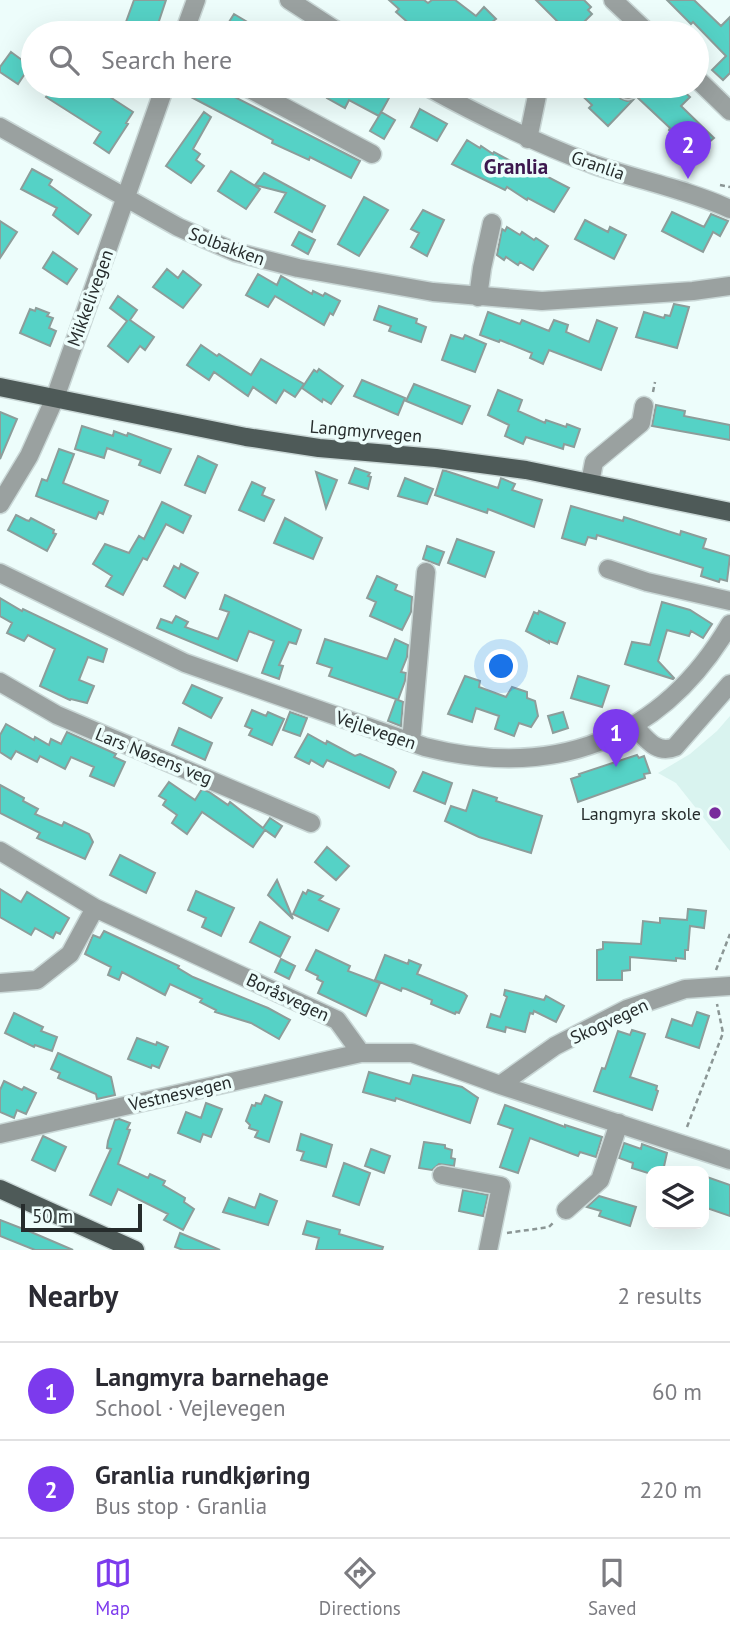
<!DOCTYPE html>
<html lang="en">
<head>
<meta charset="utf-8">
<style>
	body { margin:0; font-family:"PT Sans",sans-serif; background:#f2f2f3; color:#2b2b33 }
	.controls { position:absolute; right:21px; bottom:21px; display:grid; overflow:hidden; border-radius:14px; box-shadow:0 7px 28px #0002 }
	.controls button { width:63px; height:63px; display:grid; place-items:center; padding:0; border:0; border-bottom:2px solid #e1e1e2; background:#fff; color:#2b2b33; font:35px sans-serif }
	.scale { position:absolute; left:21px; bottom:18px; width:121px; box-sizing:border-box; padding-left:7px; border:4px solid #262c2c; border-top:0; font-size:19px; line-height:24px; white-space:nowrap; color:#262c2c; -webkit-text-stroke:5px #edfdfb; paint-order:stroke }
	.you { position:absolute; left:502px; top:667px; width:24px; height:24px; margin:-18px; border:5px solid #fff; border-radius:50%; background:#1a73e8; box-shadow:0 0 0 10px #1a73e833 }
	.badge { display:grid; place-items:center; width:46px; height:46px; border-radius:50%; background:#7c3aed; color:#fff; font-size:23px; font-weight:700 }
	.pin { position:absolute; translate:-50% -58px; filter:drop-shadow(0 2px 4px #0008) }
	.pin::after { content:''; position:absolute; top:37px; width:24px; height:21px; background:inherit; clip-path:polygon(0 0,100% 0,50% 100%) }
	.list { margin:0; padding:0; list-style:none }
	h2 { display:flex; justify-content:space-between; align-items:center; height:91px; margin:0; padding:0 28px; font-size:30px }
	h2 small { font-size:23px; font-weight:400; color:#7c7c81 }
	.list li { display:grid; grid-template-columns:46px 1fr auto; gap:21px; align-items:center; box-sizing:border-box; height:98px; padding:0 28px; border-top:2px solid #e1e1e2 }
	.list b { display:block; font-size:26px; white-space:nowrap }
	.list p { margin:0; font-size:23px; white-space:nowrap; color:#7c7c81 }
	.list em { font-size:23px; font-style:normal; color:#7c7c81 }
	.icon { flex:none; width:38px; height:38px; fill:none; stroke:currentColor; stroke-width:2; stroke-linecap:round; stroke-linejoin:round }
	.map { position:relative; flex:none; width:730px; height:1250px; overflow:hidden }
	.search { position:absolute; background:#fff; box-shadow:0 7px 28px #0002; left:21px; right:21px; top:21px; height:77px; display:flex; align-items:center; gap:18px; box-sizing:border-box; padding:0 24px; border-radius:38px; color:#7c7c81; font-size:26px }
	.sheet { height:287px; background:#fff }
	nav { display:flex; justify-content:space-around; align-items:center; box-sizing:border-box; height:98px; border-top:2px solid #e1e1e2; background:#fff; font-size:19px; color:#7c7c81 }
	nav a { display:grid; justify-items:center; gap:4px }
	nav .on { color:#7c3aed }
	.map>svg:first-child { display:block }
	.built { fill:#d9f3ef }
	.building { fill:#55d2c6; stroke:#8d9d9a; stroke-width:2 }
	.lines { fill:none; stroke-linecap:round; stroke-linejoin:round }
	.minor-casing { stroke:#c9d7d6; stroke-width:21 }
	.major-casing { stroke:#c9d7d6; stroke-width:21 }
	.path { stroke:#8b9695; stroke-width:2.5; stroke-dasharray:5 3.5; stroke-linecap:butt }
	.minor { stroke:#9aa1a0; stroke-width:18 }
	.major { stroke:#4e5a58; stroke-width:18 }
	.poi-dot { fill:#782a9c; stroke:#edfdfb; stroke-width:2.5 }
	.labels { text-anchor:middle; dominant-baseline:central; stroke-width:7; stroke-linejoin:round; paint-order:stroke }
	.street-label { font-size:18px; fill:#262c2c; stroke:#edfdfb }
	.poi-label { font-size:18px; fill:#262c2c; stroke:#edfdfb; text-anchor:end }
	.quarter-label { font-size:21px; font-weight:bold; fill:#3c174e; stroke:#edfdfb }
</style>
</head>
<body>
<div class="map">
<svg width="730" height="1250" viewBox="0 0 730 1250">
	<rect width="100%" height="100%" fill="#edfdfb"/>
	<path class="built" d="M730,716v135l-54,-68 -18,-10 32,-19 27,-23z"/>
	<path class="building" d="M134,0h32l-11,33h-33z
		M389,0h35l4,3 4,-3h23l21,16 8,-9 12,12 -4,3 11,11h-31l-12,-10 -9,10h-31l-24,-21 3,-3z
		M536,0h48l7,7 -3,3 4,4 -18,18 -4,-5 -3,4z
		M667,0h27l27,26 9,-9v56l-7,7 -11,-10 14,-14 -33,-34 -2,2z
		M234,14l32,19h-44z
		M11,52l19,14 -12,18 -18,-12v-5z
		M53,86h40l40,26 -7,11 2,1 -19,29 -15,-10 7,-11 -55,-35z
		M197,86h16l147,75 -9,17 -41,-21 -1,3 -37,-17 1,-3 -82,-43z
		M333,86h35l21,12 -10,18 2,-4 14,8 -11,19 -14,-8 9,-15 -30,-16 -4,8 -18,-10z
		M572,86h40l1,5 8,8 6,2 6,-1 -25,26 -19,-18 3,-3z
		M638,86h40l12,11 -9,9 33,32 -20,17 -25,-25 1,-2 -33,-31z
		M420,109l27,15 -10,17 -26,-14z
		M204,112l7,5 -18,32 7,5 -4,6 8,6 -13,17 -25,-17z
		M467,140l13,8 1,-2 12,8 1,-2 33,18 2,-3 40,21 -15,24 -26,-14 -1,2 -20,-13 -2,3 -53,-26z
		M32,169l20,11 -3,5 42,30 -13,19 -25,-19 4,-7 -36,-19z
		M231,171l29,18 -14,20 -28,-18z
		M264,173l61,33 -13,26 -37,-20 11,-19 -31,-8z
		M364,197l24,13 -29,46 -21,-12z
		M423,210l21,10 -17,36 -16,-9 8,-14 -8,-4z
		M672,212l32,15 7,-13 17,7 -8,15 -7,-4 -10,20 -41,-21z
		M585,220l23,12 2,-5 16,8 -12,24 -39,-20z
		M0,221l17,11 -17,26z
		M507,227l13,8 2,-3 12,8 2,-2 12,8 -15,24 -13,-8 -2,3 -12,-8 -2,3 -7,-5 5,-26 3,2z
		M299,232l16,8 -7,14 -16,-9z
		M53,252l24,17 -10,15 -24,-16z
		M167,269l11,9 5,-7 18,14 -18,23 -30,-21z
		M258,274l19,11 4,-9 31,18 1,-3 10,5 2,-3 15,8 -7,14 -3,-2 -6,12 -49,-29 -7,11 -22,-12z
		M118,296l19,14 -7,10 24,17 -9,13 -5,-4 -12,16 -20,-16 19,-25 -17,-13z
		M674,304l15,3 -12,41 -41,-11 8,-25 20,6 1,-3 5,1z
		M379,306l38,13 -1,4 10,4 -5,15 -32,-11 2,-5 -17,-6z
		M36,308l13,5 -2,3 6,2 -4,10 7,3 -6,15 -30,-13 10,-24 5,2z
		M488,312l32,12 2,-4 27,11 5,-11 14,5 -2,7 23,10 8,-22 20,8 -16,42 -52,-20 -6,14 -13,-6 2,-5 -32,-13 -1,2 -19,-7z
		M451,335l12,4 2,-4 21,9 -11,28 -33,-12z
		M201,345l16,11 2,-2 32,21 10,-16 43,25 -9,13 -11,-7 -8,13 -23,-16 -5,9 -34,-24 -5,8 -22,-15z
		M319,369l24,17 -12,18 -8,-5 -1,3 -20,-14 12,-18 3,2z
		M362,380l43,18 -7,17 -44,-19z
		M414,384l56,22 -8,18 -56,-23z
		M498,390l24,10 -4,11 27,12 1,-3 20,7 1,-3 13,5 -6,18 -10,-3 -1,5 -37,-12 -3,7 -18,-8 4,-11 -21,-10z
		M656,405l29,6 -1,5 46,9v15l-78,-14z
		M0,412l17,7 -17,40z
		M82,426l31,10 1,-5 13,5 1,-3 43,16 -11,24 -21,-8 2,-5 -34,-12 -3,10 -29,-9z
		M59,449l15,5 -11,29 45,18 -5,13 -4,-2 -3,7 -60,-23 6,-17 5,2z
		M198,456l19,9 -12,28 -20,-8z
		M355,468l15,5 -2,3 3,1 -3,12 -19,-6z
		M443,470l55,18 3,-10 14,6 -3,6 30,10 -8,27 -46,-18 -1,4 -52,-18z
		M316,472l21,8 -11,28z
		M405,478l28,11 -6,15 -29,-8z
		M252,482l13,6 -3,7 12,5 -10,21 -25,-11z
		M162,502l29,14 -8,17 -17,-9 -19,36 -4,-2 -20,37 -17,-9 6,-10 -19,-12 12,-20 24,9 10,-17 5,3z
		M571,506l52,15 1,-4 56,18 1,-4 25,8 -3,9 27,8 -3,25 -7,-2 -1,3 -18,-6 2,-8 -106,-33 -1,4 -8,-2 -3,8 -23,-7z
		M16,515l10,5 3,1 2,-3 23,12 -1,3 3,1 -9,17 -39,-21z
		M285,518l37,20 -9,21 -39,-16z
		M457,539l37,13 -9,25 -37,-14z
		M427,546l17,6 -5,13 -16,-6z
		M181,564l17,9 -13,25 -21,-12 10,-20 5,3z
		M377,576l20,9 -2,5 17,7 -1,15 -9,18 -32,-14 6,-14 -9,-4z
		M225,595l76,35 -5,14 -7,-2 -10,23 4,1 -4,13 -17,-6 12,-32 -25,-10 -12,30 -80,-33 4,-9 11,4 4,-7 12,6 -3,5 33,12 11,-27 -9,-3z
		M0,598l22,13 1,-2 84,40 -4,13 -15,-5 -9,23 15,6 -7,17 -16,-4 -1,1 -30,-14 15,-37 -27,-14 -4,6 -17,-8 5,-10 -12,-7z
		M662,602l28,8 22,14 -9,14 -12,-7 -2,5 -22,-6 -9,31 16,17 -1,1 -48,-15 7,-22 18,3z
		M539,611l26,12 -8,21 -8,-3v2l-23,-12 8,-19 4,2z
		M325,639l62,20 8,-20 13,6 -1,12 -6,15 5,1 -1,8 -7,19 5,2 -2,24 -13,-5 8,-22 -67,-23 3,-8 -15,-5z
		M465,676l15,5 -1,6 27,10 6,-10 15,5v6l8,3 3,15 -7,11 -12,-4 -5,13 -19,-7 4,-13 -23,-8 -4,14 -24,-8z
		M578,676l31,10 -7,21 -31,-9z
		M192,685l30,13 -11,20 -28,-15z
		M252,710l14,6 2,-4 16,7 -12,26 -23,-10 3,-6 -7,-3z
		M290,712l17,6 -7,18 -17,-6z
		M563,712l5,16 -15,5 -5,-17z
		M6,724l28,16 1,-3 14,8 2,-6 10,5 6,-12 49,22 -2,3 11,5 -11,24 -24,-10 4,-9 -23,-10 -6,12 -25,-13 -3,6 -21,-11 -5,8 -11,-7v-17z
		M179,728l33,15 -7,17 -33,-15z
		M308,734l18,10 1,-3 28,15 5,-2 33,15 3,3 -7,16 -62,-28 -4,7 -12,-7 -2,4 -14,-7z
		M637,755l2,3 5,-2 6,17 -6,1 1,4 -67,24 -7,-23 9,-3 -1,-2z
		M423,772l29,11 -7,21 -31,-13z
		M169,782l26,18 7,-11 7,3 19,13 2,-3 33,26 7,-10 12,8 -7,11 -10,-7 -12,17 -51,-35 -15,22 -15,-11 5,-8 -14,-10 3,-5 -7,-4z
		M0,785l24,13 -1,3 15,8 -3,5 27,12 2,-4 25,12 4,8 -8,17 -48,-21 3,-5 -40,-20z
		M473,790l24,8 -1,3 46,15 -11,37 -52,-16 -34,-16 6,-15 15,5z
		M327,847l22,19 -13,14 -21,-18z
		M120,855l35,18 -9,20 -36,-18z
		M277,880l16,39 -25,-24z
		M0,889l21,13 6,-10 42,26 -9,16 -4,-2 -3,6 -18,-10 -4,7 -31,-18z
		M308,890l15,6 -4,4 20,9 -11,22 -35,-17 10,-22 3,2z
		M196,891l38,17 -13,28 -19,-9 4,-9 -18,-8z
		M688,909l18,2 -2,17 -14,-2 -2,24h-3v9l-9,-1v3l-46,-4v13l-8,1v9h-25v-30l6,-1v-7l38,2 2,-23 17,2v-5l27,2z
		M260,922l30,15 -10,20 -30,-15z
		M104,931l75,35 -1,2 15,9 75,31 22,12 -11,19 -28,-16 -36,-11 1,-2 -16,-8 2,-3 -32,-15 -5,11 -43,-23 -3,8 -11,-5 3,-8 -26,-13 8,-19 7,3z
		M316,950l34,16 -2,5 32,12 -14,33 -48,-23 5,-11 -6,-3 1,-3 -12,-6z
		M385,955l23,9 1,-4 12,5 -4,9 47,19 3,3 -8,17 -3,-1 -1,2 -24,-10 1,-4 -26,-11 -4,-1 -1,3 -26,-11z
		M281,959l14,7 -6,13 -14,-7z
		M505,990l39,10 2,-4 18,10 -8,16 -22,-11 -1,3 -3,-1 -5,19 -19,-5 -1,5 -18,-5 4,-13 9,3 7,-20 -3,-2z
		M697,1012l12,4 -10,32 -33,-11 6,-18 20,7z
		M14,1013l29,14 -2,4 16,6 -5,14 -17,-6 -1,2 -29,-14z
		M632,1030l13,4 -15,43 27,9 -1,4 2,1 -6,19 -58,-19 8,-23 3,1 13,-38 12,4z
		M137,1038l19,7 1,-3 11,5 -9,21 -7,-3 -1,3 -23,-9z
		M58,1053l53,24 4,18 -18,4 -1,-5 -38,-16 2,-5 -9,-4z
		M369,1072l41,12 3,-9 49,12 16,11 -8,25 -74,-25 -1,3 -32,-9z
		M4,1081l18,9 2,-3 12,6 -10,21 -9,-4 -3,8 -14,-6v-22z
		M265,1095l17,7 -13,40 -14,-5 3,-6 -9,-3 1,-3 -4,-4 6,-16 3,1 1,-3 5,1z
		M206,1103l16,6 -11,28 -8,-3 -3,8 -22,-9 8,-21 15,6z
		M505,1105l60,22v-2l37,12 -6,20 -16,-5 -2,4 -48,-18 -12,35 -18,-6 13,-38 -15,-5z
		M119,1119l11,4 -3,6 3,1 -12,34 30,14 2,-4 15,7 -2,4 22,13 -1,4 10,7 -11,21 -19,-10 4,-6 -50,-25 -7,16 -21,-10 21,-46 -4,-1 1,-7 7,-21z
		M301,1134l31,11 -6,22 -25,-7 3,-8 -7,-2z
		M43,1136l23,11 -11,24 -23,-11z
		M424,1142l21,3v3l7,2 -1,8 4,1 -1,7 -15,-2 -7,6 -13,-2z
		M624,1143l17,6 1,-5 25,9 -4,18h-12v3l-19,-6 1,-5 -14,-5z
		M371,1149l19,7 -6,17 -19,-7z
		M344,1163l26,10 -11,32 -26,-9z
		M704,1176l26,9v31l-26,-9z
		M463,1190l25,5 -5,21 -24,-5z
		M260,1194l17,7 -9,24 -45,-13 6,-14 26,10z
		M599,1196l37,11 -6,19 -31,-10 2,-5 -14,-4z
		M0,1220l31,12 42,18h-38l-35,-14z
		M307,1221l33,9 -1,4 44,13 -1,3h-66l3,-12 -16,-4z
		M180,1233l40,17h-37l-8,-3z"/>
	<g class="lines">
		<defs>
			<path id="minor" d="M289,0l51,33
				M613,0l35,33
				M184,33l12,-33
				M697,79l33,32
				M244,86l128,68
				M426,86c54,30 108,56 166,78 46,16 93,25 138,45
				M623,86l5,4
				M0,127l178,100 57,25 63,16 135,24 109,9 151,-10 37,-5
				M528,139l11,-53
				M478,297l4,-29 10,-45
				M590,483l4,-21 47,-39 3,-17
				M0,504l29,-48 26,-58 110,-312
				M608,569l39,13 83,19
				M0,573l185,90 240,84c129,33 237,-7 305,-123
				M0,682l57,33 254,108
				M634,726c12,12 22,29 41,21l55,-63
				M411,742l15,-170
				M0,851l95,57 242,112 24,33
				M0,983l37,-3 33,-26 25,-46
				M500,1085l55,-39 72,-37 58,-20 45,-3
				M0,1134l361,-81h51l88,32 230,75
				M442,1175l59,11 -13,64
				M566,1210l34,-30 19,-57"/>
			<path id="major" d="M0,387l246,50 73,11 117,10 90,12 204,42
				M0,1189l135,61"/>
		</defs>
		<use href="#minor" class="minor-casing"/>
		<use href="#major" class="major-casing"/>
		<path class="path" d="M354,24l15,9
			M720,185l10,2
			M653,392l2,-10
			M716,970l14,-36
			M687,1127l36,-94 -6,-29
			M507,1233l42,-6 5,-5"/>
		<use href="#minor" class="minor"/>
		<use href="#major" class="major"/>
	</g>
	<circle class="poi-dot" cx="715" cy="813" r="7"/>
	<g class="labels">
		<g class="street-label">
			<text transform="translate(598 165) rotate(19)">Granlia</text>
			<text transform="translate(227 246) rotate(20)">Solbakken</text>
			<text transform="translate(90 298) rotate(-70)">Mikkelivegen</text>
			<text transform="translate(366 431) rotate(5)">Langmyrvegen</text>
			<text transform="translate(376 730) rotate(19)">Vejlevegen</text>
			<text transform="translate(154 756) rotate(22)">Lars Nøsens veg</text>
			<text transform="translate(288 997) rotate(25)">Boråsvegen</text>
			<text transform="translate(609 1021) rotate(-25)">Skogvegen</text>
			<text transform="translate(180 1093) rotate(-13)">Vestnesvegen</text>
		</g>
		<g class="poi-label">
			<text x="701" y="813">Langmyra skole</text>
		</g>
		<g class="quarter-label">
			<text x="516" y="166">Granlia</text>
		</g>
	</g>
</svg>
<div class="controls">
<button><svg class="icon" aria-label="layers" viewBox="0 0 24 24"><path d="M12 4l9 5-9 5-9-5zM3 14l9 5 9-5"/></svg></button>
</div>
<div class="scale">50 m</div>
<div class="you"></div>
<div class="pin badge" style="left:616px;top:767px">1</div>
<div class="pin badge" style="left:688px;top:179px">2</div>
<div class="search"><svg class="icon" aria-label="search" viewBox="0 0 24 24"><circle cx="10" cy="10" r="6"/><path d="M15 15l6 6"/></svg>Search here</div>
</div>
<section class="sheet">
<h2>Nearby<small>2 results</small></h2>
<ul class="list">
<li><span class="badge">1</span><div><b>Langmyra barnehage</b><p>School · Vejlevegen</p></div><em>60 m</em></li>
<li><span class="badge">2</span><div><b>Granlia rundkjøring</b><p>Bus stop · Granlia</p></div><em>220 m</em></li>
</ul>
</section>
<nav>
<a class="on"><svg class="icon" aria-label="map" viewBox="0 0 24 24"><path d="M3 6l6-2 6 2 6-2v14l-6 2-6-2-6 2zM9 4v14M15 6v14"/></svg>Map</a>
<a><svg class="icon" aria-label="directions" viewBox="0 0 24 24"><path d="M12 3l9 9-9 9-9-9zM9 14v-3h6M13 9l2 2-2 2"/></svg>Directions</a>
<a><svg class="icon" aria-label="saved" viewBox="0 0 24 24"><path d="M7 4h10v16l-5-4-5 4z"/></svg>Saved</a>
</nav>
</body>
</html>
